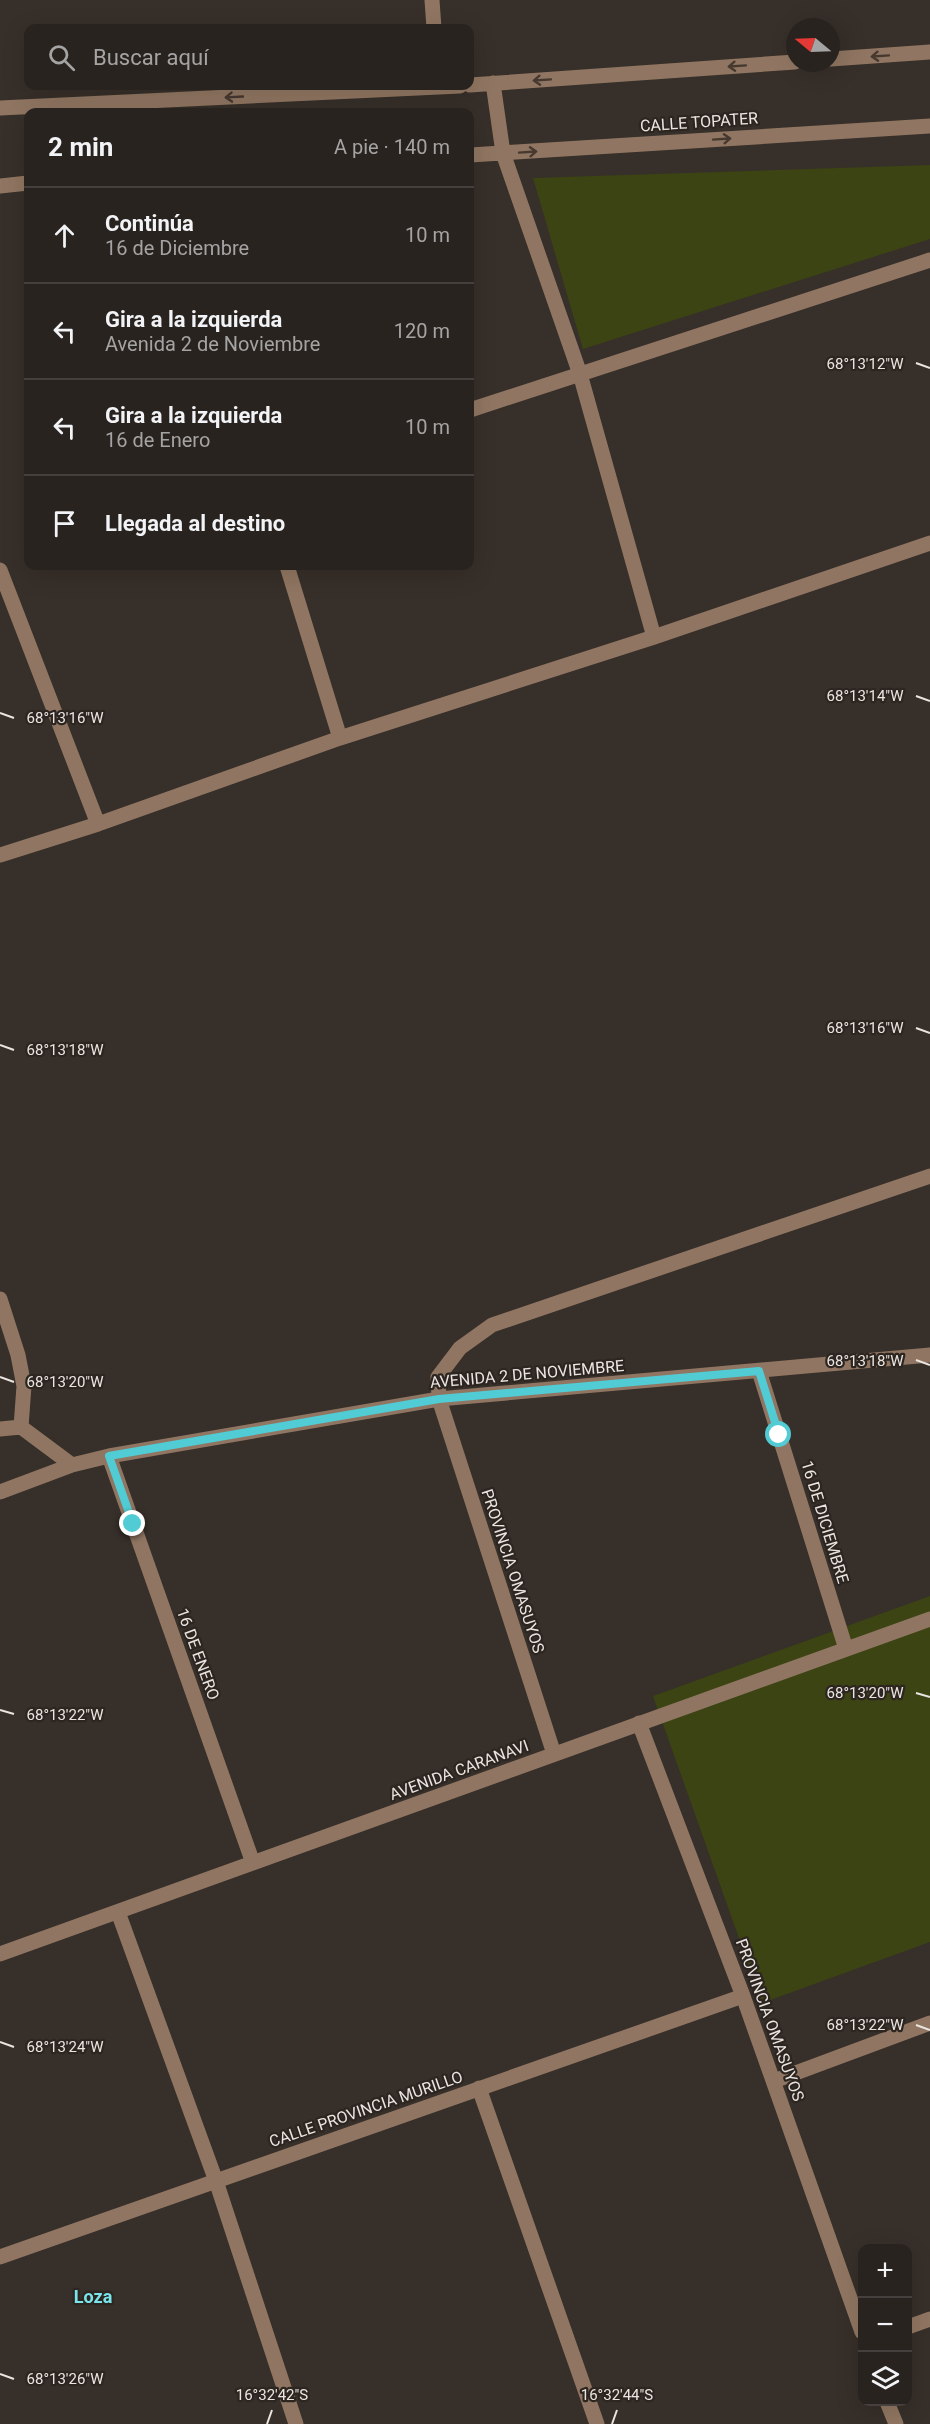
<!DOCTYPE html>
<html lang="es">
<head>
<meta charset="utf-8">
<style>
	body { margin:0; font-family:Roboto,sans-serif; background:#312b28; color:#f1f3f6 }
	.controls { position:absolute; right:18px; bottom:18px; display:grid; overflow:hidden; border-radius:12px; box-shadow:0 6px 24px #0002 }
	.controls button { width:54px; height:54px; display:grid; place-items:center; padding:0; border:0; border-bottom:2px solid #45403d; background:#29231f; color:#f1f3f6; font:30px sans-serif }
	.compass { position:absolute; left:786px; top:18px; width:54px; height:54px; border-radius:50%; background:#29231f; box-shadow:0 6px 24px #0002; rotate:289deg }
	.stop { position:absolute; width:18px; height:18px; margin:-14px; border:4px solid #51ccd5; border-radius:50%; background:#fff }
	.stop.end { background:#51ccd5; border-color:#fff; box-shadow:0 2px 6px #0008 }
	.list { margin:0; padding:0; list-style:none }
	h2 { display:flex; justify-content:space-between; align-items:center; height:78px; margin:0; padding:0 24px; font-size:26px }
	h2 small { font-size:20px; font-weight:400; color:#a5a4a4 }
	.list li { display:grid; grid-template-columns:39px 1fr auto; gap:18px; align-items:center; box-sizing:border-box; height:96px; padding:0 24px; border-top:2px solid #45403d }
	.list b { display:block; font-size:22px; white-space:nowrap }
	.list p { margin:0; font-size:20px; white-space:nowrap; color:#a5a4a4 }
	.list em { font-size:20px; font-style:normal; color:#a5a4a4 }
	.icon { flex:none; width:33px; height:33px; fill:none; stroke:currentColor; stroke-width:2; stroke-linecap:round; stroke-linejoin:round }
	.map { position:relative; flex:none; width:930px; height:2424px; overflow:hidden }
	.search { position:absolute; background:#29231f; box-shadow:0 6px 24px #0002; left:24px; top:24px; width:450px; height:66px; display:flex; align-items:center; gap:15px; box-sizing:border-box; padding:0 21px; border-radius:12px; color:#a5a4a4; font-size:22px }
	.panel { position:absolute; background:#29231f; box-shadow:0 6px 24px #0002; left:24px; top:108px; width:450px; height:462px; border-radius:12px }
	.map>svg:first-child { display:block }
	.green { fill:#3c4413 }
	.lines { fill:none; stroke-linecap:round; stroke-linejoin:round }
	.minor { stroke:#907662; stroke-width:15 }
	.oneway { stroke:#463930 }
	.route { stroke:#51ccd5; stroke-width:8 }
	.ticks { fill:none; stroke:#eae5e1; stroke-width:2 }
	.labels { text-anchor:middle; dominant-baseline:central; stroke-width:4.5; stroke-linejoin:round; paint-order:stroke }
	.street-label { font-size:16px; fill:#eae5e1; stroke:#2d2520 }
	.neighbourhood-label { font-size:18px; font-weight:bold; fill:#78e4ec; stroke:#2d2520 }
	.ticks-label { font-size:15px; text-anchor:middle; fill:#eae5e1; stroke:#2d2520; stroke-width:4.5; stroke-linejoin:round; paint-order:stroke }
</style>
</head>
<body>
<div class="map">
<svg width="930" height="2424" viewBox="0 0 930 2424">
	<rect width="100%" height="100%" fill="#372f29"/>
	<path class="green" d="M930,165v74l-347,110 -50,-171z
		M930,1596v346l-168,61 -109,-307z"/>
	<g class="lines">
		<path class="minor" d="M432,0l2,28
			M831,59l99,-7
			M493,83l10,70 77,221 74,263
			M470,85l325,-23
			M0,108l460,-22
			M470,155l460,-29
			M0,186l28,-3
			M470,410l460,-150
			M287,566l53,172
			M0,570l98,254
			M0,855l98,-31 242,-86 314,-101 276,-94
			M0,1299l18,56 6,31 -3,41
			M759,1371l87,278
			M0,1429l21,-2 51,38
			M109,1456l144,407
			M0,1492l72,-27 37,-9 330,-57 491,-44
			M639,1723l104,273 119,336
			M554,1754l-115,-355 -1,-22 22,-29 32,-23 438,-149
			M118,1912l98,269 80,243
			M0,1954l930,-335
			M774,2081l156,-58
			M479,2088l118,336
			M0,2257l743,-261
			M908,2327l22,-8
			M887,2402l9,22"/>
	</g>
	<defs><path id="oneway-shaft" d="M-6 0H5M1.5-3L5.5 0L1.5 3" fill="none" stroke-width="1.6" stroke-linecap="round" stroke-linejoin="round" transform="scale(1.5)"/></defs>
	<g class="oneway">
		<use href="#oneway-shaft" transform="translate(880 56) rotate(176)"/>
		<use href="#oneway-shaft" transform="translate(737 66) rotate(176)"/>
		<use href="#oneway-shaft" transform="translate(542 80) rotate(176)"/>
		<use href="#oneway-shaft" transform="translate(234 97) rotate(177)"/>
		<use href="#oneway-shaft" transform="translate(722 139) rotate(-4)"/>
		<use href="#oneway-shaft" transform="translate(528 152) rotate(-4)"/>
	</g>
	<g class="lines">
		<path class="route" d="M133,1524l-24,-68 330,-57 320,-28 20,64"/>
	</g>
	<path class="ticks" d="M916,363l14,5M916,696l14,5M0,713l14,5M916,1028l14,5M0,1045l14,5M916,1360l14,5M0,1377l14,5M916,1693l14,4M0,1710l14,4M916,2025l14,5M0,2042l14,5M0,2374l14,5M267,2424l5,-14M612,2424l5,-14"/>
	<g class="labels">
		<g class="street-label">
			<text transform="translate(699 122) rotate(-4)">CALLE TOPATER</text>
			<text transform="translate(527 1374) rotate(-5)">AVENIDA 2 DE NOVIEMBRE</text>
			<text transform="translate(825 1522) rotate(73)">16 DE DICIEMBRE</text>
			<text transform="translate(513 1571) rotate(72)">PROVINCIA OMASUYOS</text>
			<text transform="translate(198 1654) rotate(70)">16 DE ENERO</text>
			<text transform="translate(459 1770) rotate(-20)">AVENIDA CARANAVI</text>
			<text transform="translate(770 2020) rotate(70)">PROVINCIA OMASUYOS</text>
			<text transform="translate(366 2109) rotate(-19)">CALLE PROVINCIA MURILLO</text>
		</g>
		<g class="neighbourhood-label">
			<text x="93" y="2296">Loza</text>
		</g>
	</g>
	<g class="ticks-label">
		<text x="865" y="369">68°13'12"W</text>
		<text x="865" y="701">68°13'14"W</text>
		<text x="65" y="723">68°13'16"W</text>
		<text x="865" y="1033">68°13'16"W</text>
		<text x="65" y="1055">68°13'18"W</text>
		<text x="865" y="1366">68°13'18"W</text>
		<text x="65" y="1387">68°13'20"W</text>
		<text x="865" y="1698">68°13'20"W</text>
		<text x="65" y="1720">68°13'22"W</text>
		<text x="865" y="2030">68°13'22"W</text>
		<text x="65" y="2052">68°13'24"W</text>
		<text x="65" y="2384">68°13'26"W</text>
		<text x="272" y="2400">16°32'42"S</text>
		<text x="617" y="2400">16°32'44"S</text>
	</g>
</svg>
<div class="controls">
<button>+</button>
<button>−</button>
<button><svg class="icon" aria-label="layers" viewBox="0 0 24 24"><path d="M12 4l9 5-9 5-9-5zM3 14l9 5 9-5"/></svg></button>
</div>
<svg class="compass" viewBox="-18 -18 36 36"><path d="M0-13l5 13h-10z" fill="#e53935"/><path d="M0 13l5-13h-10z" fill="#a5a4a4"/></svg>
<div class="stop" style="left:779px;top:1435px"></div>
<div class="stop end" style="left:133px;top:1524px"></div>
<div class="search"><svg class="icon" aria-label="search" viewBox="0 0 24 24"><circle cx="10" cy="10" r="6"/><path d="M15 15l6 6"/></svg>Buscar aquí</div>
<section class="panel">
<h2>2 min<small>A pie · 140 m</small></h2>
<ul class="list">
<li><svg class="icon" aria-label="ahead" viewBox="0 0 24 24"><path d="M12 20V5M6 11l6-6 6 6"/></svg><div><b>Continúa</b><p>16 de Diciembre</p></div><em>10 m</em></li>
<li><svg class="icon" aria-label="left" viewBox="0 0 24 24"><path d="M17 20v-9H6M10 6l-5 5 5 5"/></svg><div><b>Gira a la izquierda</b><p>Avenida 2 de Noviembre</p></div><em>120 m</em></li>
<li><svg class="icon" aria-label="left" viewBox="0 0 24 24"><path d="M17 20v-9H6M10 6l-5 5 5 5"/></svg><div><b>Gira a la izquierda</b><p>16 de Enero</p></div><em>10 m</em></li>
<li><svg class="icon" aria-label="arrive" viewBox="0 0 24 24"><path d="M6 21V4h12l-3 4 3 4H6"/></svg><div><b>Llegada al destino</b></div></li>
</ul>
</section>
</div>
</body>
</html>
